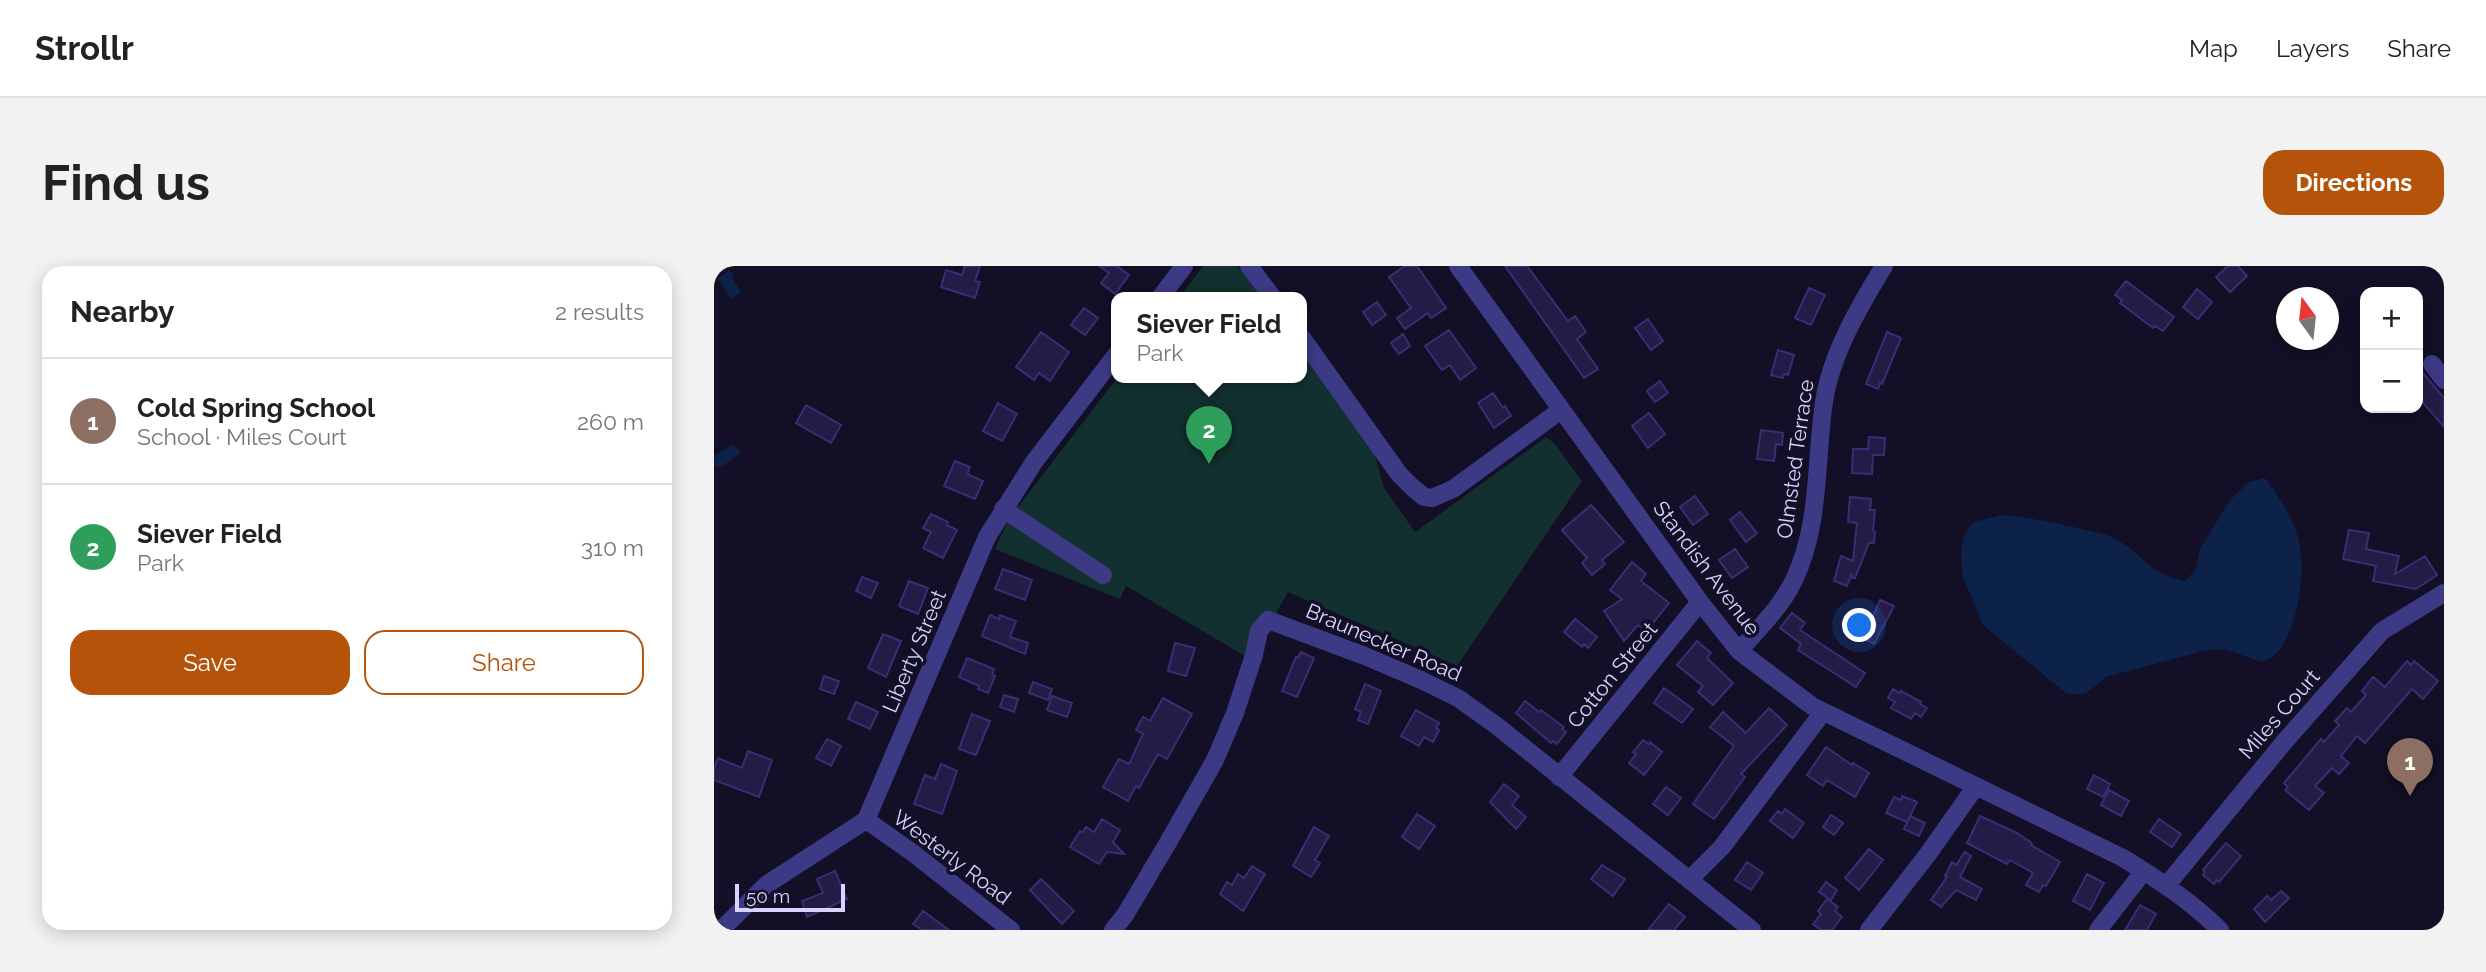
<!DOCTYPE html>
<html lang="en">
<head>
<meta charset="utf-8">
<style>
	body { margin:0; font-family:Raleway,sans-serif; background:#f2f2f2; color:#222 }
	.controls { position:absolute; right:21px; top:21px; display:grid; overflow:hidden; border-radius:14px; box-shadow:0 4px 18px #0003 }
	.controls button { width:63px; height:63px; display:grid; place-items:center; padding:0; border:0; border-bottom:2px solid #e0e0e0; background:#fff; color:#222; font:35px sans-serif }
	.compass { position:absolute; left:1562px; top:21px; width:63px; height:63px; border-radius:50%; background:#fff; box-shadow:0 4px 18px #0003; rotate:345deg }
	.scale { position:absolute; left:21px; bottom:18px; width:110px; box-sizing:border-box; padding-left:7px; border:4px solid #d9d4ff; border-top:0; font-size:19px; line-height:24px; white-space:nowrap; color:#d9d4ff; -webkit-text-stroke:5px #130f26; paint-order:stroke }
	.you { position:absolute; left:1146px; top:360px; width:24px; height:24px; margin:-18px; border:5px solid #fff; border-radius:50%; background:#1a73e8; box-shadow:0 0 0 10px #1a73e833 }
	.badge { display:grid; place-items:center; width:46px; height:46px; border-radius:50%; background:#b45309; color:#fff; font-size:23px; font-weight:700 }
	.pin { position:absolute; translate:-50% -58px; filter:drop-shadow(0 2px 4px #0008) }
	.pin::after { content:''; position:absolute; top:37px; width:24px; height:21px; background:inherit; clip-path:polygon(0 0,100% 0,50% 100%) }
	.popup { position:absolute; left:397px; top:26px; width:196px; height:91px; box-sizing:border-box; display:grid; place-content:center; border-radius:14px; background:#fff; filter:drop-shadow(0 2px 5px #0005); font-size:23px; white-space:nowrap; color:#767676 }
	.popup b { font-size:26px; color:#222 }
	.popup::after { content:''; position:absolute; left:50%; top:100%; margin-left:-14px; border:14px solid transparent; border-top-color:#fff }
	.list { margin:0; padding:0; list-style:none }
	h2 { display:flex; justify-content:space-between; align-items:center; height:91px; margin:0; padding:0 28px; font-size:30px }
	h2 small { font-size:23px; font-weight:400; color:#767676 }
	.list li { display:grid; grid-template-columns:46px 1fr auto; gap:21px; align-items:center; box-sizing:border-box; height:126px; padding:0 28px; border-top:2px solid #e0e0e0 }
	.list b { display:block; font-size:26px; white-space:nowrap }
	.list p { margin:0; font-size:23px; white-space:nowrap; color:#767676 }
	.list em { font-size:23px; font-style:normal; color:#767676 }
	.actions { display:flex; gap:14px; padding:21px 28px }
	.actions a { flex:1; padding:16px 0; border:2px solid #b45309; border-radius:21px; text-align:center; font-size:24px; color:#b45309 }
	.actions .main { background:#b45309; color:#fff }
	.map { position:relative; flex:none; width:1730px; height:664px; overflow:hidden; border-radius:21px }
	header { display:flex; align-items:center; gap:42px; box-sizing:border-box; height:98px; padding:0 35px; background:#fff; border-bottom:2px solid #e0e0e0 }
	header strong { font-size:33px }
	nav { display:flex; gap:38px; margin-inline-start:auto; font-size:24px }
	.intro { display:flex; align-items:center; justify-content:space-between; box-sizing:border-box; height:168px; padding:0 42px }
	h1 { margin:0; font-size:49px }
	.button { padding:18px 32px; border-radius:21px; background:#b45309; color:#fff; font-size:24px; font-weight:700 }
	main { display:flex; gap:42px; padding:0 42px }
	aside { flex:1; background:#fff; border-radius:21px; box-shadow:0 4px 18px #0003 }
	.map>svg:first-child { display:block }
	.green { fill:#12302f }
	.water { fill:#0c2248 }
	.building { fill:#241b47; stroke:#3b2d73; stroke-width:2 }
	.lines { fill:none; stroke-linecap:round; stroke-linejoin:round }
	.minor { stroke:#3d3a85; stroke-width:18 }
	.labels { text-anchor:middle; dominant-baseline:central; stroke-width:7; stroke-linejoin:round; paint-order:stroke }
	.street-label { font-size:21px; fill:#d9d4ff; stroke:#130f26 }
</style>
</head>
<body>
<header>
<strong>Strollr</strong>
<nav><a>Map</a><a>Layers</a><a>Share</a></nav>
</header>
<div class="intro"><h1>Find us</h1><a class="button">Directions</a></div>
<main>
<aside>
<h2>Nearby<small>2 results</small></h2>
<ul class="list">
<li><span class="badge" style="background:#8d6e63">1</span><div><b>Cold Spring School</b><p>School · Miles Court</p></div><em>260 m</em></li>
<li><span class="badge" style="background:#2e9e5b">2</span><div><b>Siever Field</b><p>Park</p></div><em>310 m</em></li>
</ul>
<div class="actions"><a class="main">Save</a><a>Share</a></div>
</aside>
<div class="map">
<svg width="1730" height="664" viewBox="0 0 1730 664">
	<rect width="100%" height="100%" fill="#130f26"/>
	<path class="green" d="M489,0h35l23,32h-82z
		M588,88l72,97 10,37 31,44 131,-95 8,6 28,38 -125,185 -169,-74 -38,67 -124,-73 -6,13 -125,-50 14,-30 108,-141h185z"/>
	<path class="water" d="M16,4l4,6 -2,2 9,14 -10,7 -13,-21z
		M19,179l6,5v4l-19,14 -5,-2 -1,-10 15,-10z
		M1551,212c13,18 25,34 32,56 11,32 2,94 -21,120 -3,3 -9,6 -14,8l-38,-13 -21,2 -97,26 -21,17h-18l-84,-69 -20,-48 -2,-21 2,-18 10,-16c10,-2 21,-6 32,-7 9,-1 98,17 107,22 30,15 37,38 73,44l11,-12 4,-20 30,-49 19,-18z"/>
	<path class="building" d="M251,0h15l-5,15 5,1 -5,16 -34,-11 5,-17 16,5z
		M385,0h18l12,9 -14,19 -14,-11 8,-10z
		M691,0h12l29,42 -15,10 -3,-5 -23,16 -8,-11 14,-10 -22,-31z
		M791,0h22l41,55 7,-5 11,16 -9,7 21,30 -14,9z
		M1514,0h10l9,10 -17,16 -14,-15z
		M1412,15l48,36 -11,14 -8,-5 -2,2 -33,-25 2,-3 -7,-5z
		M1095,22l16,7 -14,30 -16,-7z
		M1483,23l15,13 -14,17 -15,-12z
		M663,36l9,13 -14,10 -9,-13z
		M370,42l14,10 -13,17 -14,-10z
		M934,53l15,22 -12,9 -16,-22z
		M735,64l27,38 -16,12 -10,-15 -8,5 -17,-24z
		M327,66l28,20 -19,29 -11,-8 -5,7 -18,-13z
		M1173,66l14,6 -19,46 -2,-1 -2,6 -12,-5z
		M689,68l7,12 -11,8 -8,-11z
		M1064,84l16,5 -6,20 -4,-1 -1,4 -12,-3z
		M1704,101l26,31v29l-26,-30z
		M946,115l8,12 -13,9 -8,-11z
		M779,127l10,15 2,-2 6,10 -17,12 -16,-25z
		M284,137l19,11 -15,27 -19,-10z
		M92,139l35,20 -10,18 -35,-20z
		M935,147l16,21 -17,14 -16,-22z
		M1047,164l22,3 -1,12 -6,-1 -2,17 -17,-2z
		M1155,171l16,1 -1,17h-11l-1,19 -20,-1 1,-24h15z
		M241,195l15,6 -3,7 16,7 -8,18 -31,-13z
		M981,230l13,18 -15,11 -13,-18z
		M1136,231l21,2 -1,11h5l-2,21 2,1 -1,11h-5l-14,35 -4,-1 1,-3 -5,12 -13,-5 7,-25 12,5 4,-38 -9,-1z
		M877,239l33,37 -22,18 3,4 -13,11 -10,-12 5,-5 -25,-28z
		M1026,246l17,21 -11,9 -16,-22z
		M217,248l17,8 -1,3 10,5 -14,28 -20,-10 8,-16 -8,-4z
		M1635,264l20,3 -3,16 33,7 -4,18 30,-18 12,19 -21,14 -43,-8 3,-15 -33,-7z
		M1021,283l13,18 -16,11 -13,-18z
		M918,296l14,12 -5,7 28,22 -20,25 -4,-4 -3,4 -4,-3 -14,16 -20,-30 18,-12 -12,-9z
		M289,303l29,11 -7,20 -30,-11z
		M148,311l16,6 -7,15 -15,-7z
		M195,315l19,7 -10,26 -19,-8z
		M1166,334l14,6 -20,38 -17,-9 8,-15 5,3z
		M1078,347l13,10 -5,7 65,43 -9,14 -58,-37 3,-6 -21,-16z
		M276,349l9,4 1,-4 16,6 -6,16 18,6 -3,11 -43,-18z
		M861,353l22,18 -9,11 -4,-4 -2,3 -18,-15z
		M169,368l18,7 -15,36 -18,-9z
		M983,375l14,12 -4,5 26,25 -20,22 -15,-13 5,-6 -26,-21z
		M461,377l20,5 -9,28 -18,-5z
		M587,386l13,6 -17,39 -15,-6 14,-34 2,1z
		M253,392l27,11 -2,6 3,1 -7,17 -10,-4 1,-3 -20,-9z
		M1693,395l4,4 3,-4 24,20 -15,18 -11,-10 -47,54 -8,-7 -16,20 8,7 -10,11 -7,-6 -17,18 9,7 -15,17 -24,-20 3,-3 -4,-4 37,-44 3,3 15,-17 -4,-4 12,-13 4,4 15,-17 -4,-4 11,-14 12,10z
		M110,410l15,5 -5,13 -14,-5z
		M319,416l19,7 -4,11 -19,-7z
		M651,418l16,7 -13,33 -10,-4 3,-8 -6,-3z
		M950,422l29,21 -11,14 -28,-20z
		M1179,423l7,4 1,-2 20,11 -1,2 7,4 -6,9 -6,-4 -4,6 -20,-11 4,-6 -7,-4z
		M290,429l14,4 -4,13 -14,-5z
		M338,430l20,7 -5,14 -20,-7z
		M449,432l29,16 -25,45 -9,-5 -19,34 -3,-2 -8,15 -25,-14 16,-28 10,5 14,-30 -7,-4 7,-13 7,4z
		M811,435l14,11 2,-2 23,17 -2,2 4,3 -9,12 -4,-3 -2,2 -35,-30z
		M142,436l22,10 -8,17 -22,-10z
		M1055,442l18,17 -46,49 4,3 -31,42 -21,-15 41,-58 -24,-19 13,-15 23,21z
		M702,444l23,13 -3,5 3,2 -6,12 -9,-5 -5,9 -18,-10z
		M258,448l18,7 -14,34 -17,-6z
		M113,473l14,7 -10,20 -15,-8z
		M929,474l6,4 1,-2 12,10 -18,23 -15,-12 7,-9 -3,-2z
		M1112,481l26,18 1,-2 16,10 -14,24 -28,-17 -4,6 -16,-11z
		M34,485l24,9 -13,37 -45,-17v-12l4,-10 24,10z
		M227,498l16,7 -15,43 -28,-10 11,-29 10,4z
		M1380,509l16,9 -7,13 -16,-8z
		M790,518l15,12 -7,9 14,12 -10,12 -26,-27z
		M952,521l15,11 -13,17 -15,-11z
		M1395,524l20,11 -8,15 -20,-11z
		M1188,530l15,6 -10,20 -21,-9 8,-16 7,3z
		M1071,543l19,14 -11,15 -23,-17 8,-10 4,3z
		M703,548l18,12 -16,23 -17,-12z
		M1117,549l12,8 -9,12 -11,-8z
		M1196,550l15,7 -6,13 -15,-7z
		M1266,550l35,16 17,11 -1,2 29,17 -14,24 -3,-1 -4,7 -13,-7 7,-12 -23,-13 -3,4 -40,-21z
		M388,553l18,11 -7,12 11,12 -17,-2 -8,12 -29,-17 10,-16 3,1 3,-5 8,5z
		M1445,553l22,15 -9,13 -22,-15z
		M600,561l15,9 -14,24 5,3 -9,14 -18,-11z
		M1512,577l15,13 -22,26 -2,-2 -3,4 -11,-9 2,-3 -2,-2z
		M1155,583l14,11 -24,30 -14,-12z
		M1251,586l6,4 -11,21 22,12 -6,11 -20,-10 -15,17 -10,-7 16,-23 -2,-1 7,-14 4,3z
		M1033,596l16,11 -12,17 -16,-10z
		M888,599l23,14 -12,17 -22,-17z
		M538,600l13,8 -22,37 -23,-17 7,-12 5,3 6,-11 6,4z
		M121,605l12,28 -40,18 -5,-16 21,-8 -6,-14z
		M1373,608l17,9 -14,27 -17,-9z
		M327,613l33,32 -12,13 -32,-34z
		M1112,616l11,8 -6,10 -12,-8z
		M1567,625l8,7 -24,24 -11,-13 13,-13 4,4z
		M1113,633l11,8 -3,4 7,6 -10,13h-11l-8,-6 8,-10 -3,-3z
		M955,638l16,13 -11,13h-26z
		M1426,639l16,9 -9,16h-22z
		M209,645l26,19h-27l-9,-6z"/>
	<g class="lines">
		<path class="minor" d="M535,0l24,32
			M744,0l242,336 39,49 73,55 311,152c34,21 68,43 97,72
			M446,32l24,-32
			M588,72l97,136 13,13 12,10 8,1 21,-9 108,-79
			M1718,98l12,16
			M289,243l100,66
			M1025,385c19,-22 43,-45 55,-71 27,-57 21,-118 30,-178 7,-48 35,-95 60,-136
			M845,511l141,-175
			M152,554l47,33 98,77
			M975,614l33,-33 101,-135
			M1452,620l119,-145 97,-110 62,-38
			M7,664l45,-45 100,-65 121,-283 47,-75 82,-107
			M399,664l12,-15 41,-69 49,-86 20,-47 19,-58 5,-24 9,-11 97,36 56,24 37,18 39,28 255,204
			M1155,664l59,-76 48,-68
			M1384,664l46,-59"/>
	</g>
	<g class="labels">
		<g class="street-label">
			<text transform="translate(1081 193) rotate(-82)">Olmsted Terrace</text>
			<text transform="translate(993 302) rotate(53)">Standish Avenue</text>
			<text transform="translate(670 376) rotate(23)">Braunecker Road</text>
			<text transform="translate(200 385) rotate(-67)">Liberty Street</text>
			<text transform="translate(898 409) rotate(-51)">Cotton Street</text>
			<text transform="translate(1565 448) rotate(-49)">Miles Court</text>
			<text transform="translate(238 591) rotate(37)">Westerly Road</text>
		</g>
	</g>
</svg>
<div class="controls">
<button>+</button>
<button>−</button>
</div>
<svg class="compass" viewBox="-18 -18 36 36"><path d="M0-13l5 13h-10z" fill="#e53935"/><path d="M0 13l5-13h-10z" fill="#767676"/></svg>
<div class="scale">50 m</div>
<div class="you"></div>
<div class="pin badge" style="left:1696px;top:530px;background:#8d6e63">1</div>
<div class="pin badge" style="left:495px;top:198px;background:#2e9e5b">2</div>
<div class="popup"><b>Siever Field</b>Park</div>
</div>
</main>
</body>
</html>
